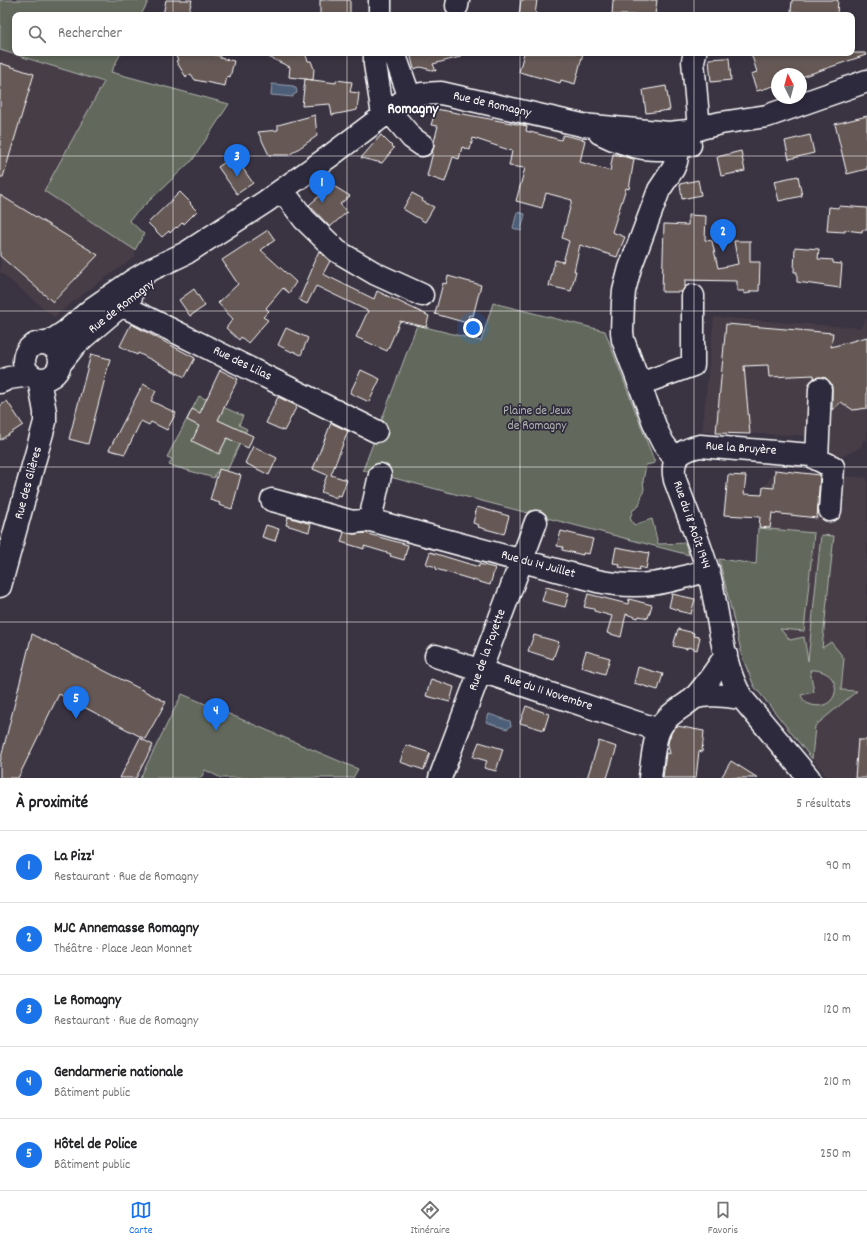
<!DOCTYPE html>
<html lang="fr">
<head>
<meta charset="utf-8">
<style>
	body { margin:0; font-family:Dekko,sans-serif; background:#f6f6f6; color:#202124 }
	.compass { position:absolute; left:771px; top:68px; width:36px; height:36px; border-radius:50%; background:#fff; box-shadow:0 2px 6px #0003; rotate:354deg }
	.you { position:absolute; left:473px; top:328px; width:14px; height:14px; margin:-10px; border:3px solid #fff; border-radius:50%; background:#1a73e8; box-shadow:0 0 0 6px #1a73e833 }
	.badge { display:grid; place-items:center; width:26px; height:26px; border-radius:50%; background:#1a73e8; color:#fff; font-size:13px; font-weight:700 }
	.pin { position:absolute; translate:-50% -33px; filter:drop-shadow(0 1px 2px #0008) }
	.pin::after { content:''; position:absolute; top:21px; width:14px; height:12px; background:inherit; clip-path:polygon(0 0,100% 0,50% 100%) }
	.list { margin:0; padding:0; list-style:none }
	h2 { display:flex; justify-content:space-between; align-items:center; height:52px; margin:0; padding:0 16px; font-size:17px }
	h2 small { font-size:13px; font-weight:400; color:#757577 }
	.list li { display:grid; grid-template-columns:26px 1fr auto; gap:12px; align-items:center; box-sizing:border-box; height:72px; padding:0 16px; border-top:1px solid #e0e0e0 }
	.list b { display:block; font-size:15px; white-space:nowrap }
	.list p { margin:0; font-size:13px; white-space:nowrap; color:#757577 }
	.list em { font-size:13px; font-style:normal; color:#757577 }
	.icon { flex:none; width:22px; height:22px; fill:none; stroke:currentColor; stroke-width:2; stroke-linecap:round; stroke-linejoin:round }
	.map { position:relative; flex:none; width:867px; height:778px; overflow:hidden }
	.search { position:absolute; background:#fff; box-shadow:0 2px 6px #0003; left:12px; right:12px; top:12px; height:44px; display:flex; align-items:center; gap:10px; box-sizing:border-box; padding:0 14px; border-radius:8px; color:#757577; font-size:15px }
	.sheet { height:412px; background:#fff }
	nav { display:flex; justify-content:space-around; align-items:center; box-sizing:border-box; height:56px; border-top:1px solid #e0e0e0; background:#fff; font-size:11px; color:#757577 }
	nav a { display:grid; justify-items:center; gap:2px }
	nav .on { color:#1a73e8 }
	.map>svg:first-child { display:block }
	.built { fill:#473e47 }
	.green { fill:#62695c; stroke:#b0b4ae; fill-rule:evenodd }
	.water { fill:#4d5f78; stroke:#949fae }
	.building { fill:#655854; stroke:#fff }
	.lines { fill:none; stroke-linecap:round; stroke-linejoin:round }
	.minor-casing { stroke:#fff; stroke-width:25 }
	.minor { stroke:#2f2a3d; stroke-width:22 }
	.grid { fill:none; stroke:#fff; stroke-width:1; stroke-opacity:0.55 }
	.labels { text-anchor:middle; dominant-baseline:central; stroke-width:3.5; stroke-linejoin:round; paint-order:stroke }
	.street-label { font-size:13px; fill:#fff; stroke:#2f2a3d }
	.park-label { font-size:13px; fill:#b0b4ae; stroke:#2f2a3d }
	.quarter-label { font-size:15px; font-weight:bold; fill:#fff; stroke:#2f2a3d }
</style>
</head>
<body>
<div class="map">
<svg width="867" height="778" viewBox="0 0 867 778">
	<rect width="100%" height="100%" fill="#3a3342"/>
	<filter id="ink" filterUnits="userSpaceOnUse"><feTurbulence type="fractalNoise" baseFrequency=".025" numOctaves="2"/><feDisplacementMap in="SourceGraphic" scale="8" xChannelSelector="R" yChannelSelector="G"/><feConvolveMatrix kernelMatrix="1 2 1 2 8 2 1 2 1" color-interpolation-filters="sRGB"/></filter>
	<g filter="url(#ink)">
		<path class="built" d="M0,50l104,32 -59,109 90,59v7l-51,36 -30,24 -54,-45z
			M714,317l146,11 7,-10v123l-4,-1 -2,7 -17,9 -18,-2 -5,-18 -119,-4z
			M775,470l92,8v300h-39l-74,-92 -9,-19 -26,-108 37,4 5,-70z"/>
		<path class="green" d="M0,0h149l-8,15h-126v38h106l-10,19 118,32 -37,57 -3,2 -60,57 15,14 -9,16 -91,-59 60,-109 -104,-32z
			M493,303l112,28 50,132 -9,2 -3,16 1,8 -5,17 -6,4 -3,8 4,7 18,-6 6,25 27,-1 4,12 -326,-85 54,-145 64,16z
			M199,396l44,20 -4,9 8,4 -22,46 -9,-3 -2,6 -45,-13 3,-6 -5,-2z
			M758,528l56,5 -10,98 -24,-2 10,11 14,-3 4,24 13,-126 13,1 -12,112 9,-6 13,16 -3,32 16,1 -42,35 -3,33 -58,-73 -11,-27 -24,-100 37,5zM810,670c36,-1 31,42 2,35 -6,-1 -9,-5 -11,-10l13,-3z
			M182,694l176,75 -5,9h-132l-16,-8 -4,8h-61z"/>
		<path class="water" d="M272,84l22,2v2h2l1,4v1l-4,2v2l-22,-2z
			M517,212l8,2 -4,17 -8,-3z
			M489,714l21,7 1,5 -4,3 -21,-7z"/>
		<path class="building" d="M166,0h26l-4,15h-25z
			M320,0h30v15h-30z
			M521,0h16l-2,15h-16z
			M613,0h44l-2,15h-43z
			M792,0h46l-1,14 -46,-2z
			M174,53h31l15,3v2l14,3 -4,16 -3,-1 -2,10 -30,-6 -4,-6 -5,3 -10,-16 2,-1z
			M260,53h31l5,2 9,-2 3,8h3l3,8 -1,11 -24,-3 1,-10z
			M410,53h50v4l-27,7 3,7 -16,-4 -6,2z
			M524,53h59l-8,31 -14,-4 -1,3 -41,-11z
			M751,53h114l1,2 -65,22v-3h-24v11l-20,6 -6,-17 6,-2z
			M724,58h5l2,22 -20,2 -2,-23z
			M0,63l34,11 -31,103h-3z
			M305,79l31,4v-3l16,2 -2,10 9,1 -2,17 -25,5 -2,-11 -28,2z
			M666,86l4,24 -24,3 -3,-23z
			M436,109l43,8 48,9 -1,5 35,9 2,-5 22,5 -5,22 30,9 3,-17 21,5 -5,30 -3,-1 -14,44 13,5 -8,20 -37,-12 -6,26h2l-5,20 -22,-5 6,-26 8,2 6,-21 -7,-3 10,-38 -26,-7 -4,15 -26,-7 9,-33 -16,-2 3,-15 -39,-13 -3,12 -8,-3 -3,12 -6,-2 -8,25 -18,-6 6,-24h-1l2,-6v-4l4,-16 -7,-1z
			M315,115l2,21 -28,19h-20l-11,-23 20,-2v-5z
			M867,116v53l-20,5 -12,-50z
			M381,135l13,13 -12,15 -21,-5z
			M810,135l4,18 -25,6 -4,-18z
			M741,151l4,20 -24,5 -4,-19z
			M234,156l19,27 -16,11 -19,-27z
			M798,176l4,20 -23,5 -5,-20z
			M698,180l3,15 -19,4 -2,-15z
			M332,185l18,11 -10,8 7,8 -17,15 -21,-22z
			M180,192l11,11 -1,1 7,7 -13,13 -1,-2 -6,6 -1,-1 -6,6 -1,-2 -7,6 -14,-14z
			M412,193l11,6 -1,2 12,6 -9,15 -22,-13z
			M0,195l98,60 -45,47 -53,-46z
			M839,206l28,2v22h-5v2l-17,-2v2l-18,-1 2,-24 9,1z
			M688,215l18,1 -1,24 7,1 6,27 20,-4 -4,-23h16v21h10l-1,29h-9v2l-6,1v-3h-7v-10l-52,-1v7l-3,5h-20l2,-68 24,1z
			M268,230l7,10 -14,10 35,32 -7,11 -6,-5 -17,20 3,3 -6,6 5,3 -20,23 -7,-6 -2,3 -13,-12 7,-9 -15,-16 20,-19 -16,-24z
			M795,247l24,2 -1,10 15,1v3l9,1 -2,24 -43,-6v-10h-3z
			M319,251l11,10 -7,13 51,25 3,-8 52,25 -3,11 -26,-6 -13,30 -31,-14 12,-26 -52,-25 -9,18 -8,-4 14,-33 -1,-1z
			M448,276l33,9 -8,31 -4,-1 -2,8 -32,-9 8,-31 3,1z
			M194,289l11,17 -15,10 -11,-16z
			M131,324l64,34 -10,19 -47,-24 -1,2 -17,-9z
			M726,324l107,9 -2,14 36,-10v71l-14,2 -12,-8 -9,8v-21l-1,-6 -5,-5 -6,-1 -6,1v-3l-45,2 -1,-12 -24,1 6,68 -34,-1z
			M286,328l22,10 -7,17 -8,-4 -1,1 -14,-7z
			M91,354l19,5 -22,85 -19,-5z
			M220,370l18,9 -20,41 35,16 -5,12 -21,-10 -8,16 -27,-13 7,-15 -12,-6 5,-11 8,4z
			M361,370l19,9 -11,23 -19,-9z
			M143,384l13,7 -5,10 25,12 -9,17 -16,-8 -2,3 -8,-4 -16,33 -16,-4z
			M278,397l19,9 -13,25 -18,-8z
			M7,401l16,24 -23,15v-34z
			M331,423l17,8 -17,44 16,5 -6,16 -4,-1v3l-16,-6 6,-17 -14,-6z
			M253,446l24,12 -8,17 -24,-12z
			M219,469l22,6 -9,34 -13,-4 1,-2 -10,-3z
			M775,470l45,5 -3,43 -45,-5 -2,15 -11,-1 1,-10 -36,-2 4,-40 18,1 -2,18 18,1 1,-8 11,1z
			M477,507l32,9 -5,18 -26,-7 1,-2 -6,-2z
			M288,517l23,7 -2,8 -23,-7z
			M266,525l13,4 -4,12 -13,-4z
			M561,531l32,8 -4,15 -6,-1v2l-21,-5 1,-3 -6,-1z
			M344,532l10,2 13,-1 1,1 40,11 -4,15 -14,-4 1,-2 -27,-8v3l-23,-7z
			M616,547l33,6 -3,16 -6,-2 -1,3 -20,-3 1,-3 -7,-1z
			M430,552l49,15v-3l16,4 -5,17 -54,-16v-2l-10,-3z
			M546,587l23,6 -4,14 -23,-6z
			M588,594l40,10 1,-5 23,6 -4,13 -9,-2 -1,2 -12,-4 -5,23 -14,-4 5,-17 -18,-5v-2l-10,-2z
			M672,594l23,5 -4,15 -13,-3v-1l-9,-3z
			M678,629l16,4 -1,3 7,1 -3,13 -9,-3 -1,2 -14,-3z
			M32,634l134,68 -21,37 -86,-45 -41,84h-18v-16z
			M534,635l25,7 -6,17 -25,-8z
			M586,651l24,7 -5,16 -24,-7z
			M638,667l25,7 -5,16 -24,-7z
			M431,679l23,8 -4,15 -24,-6z
			M526,706l23,8 -5,16 -24,-7z
			M677,726l27,5 -2,21 -3,-1 -3,27h-33l3,-25 4,1 -2,-10 1,-5 3,-8z
			M140,738l13,7 -17,33h-16z
			M858,740h9v38h-12z
			M599,741l18,6 -10,31h-20z
			M479,742l24,7 -7,22 -12,-3 3,-7 -14,-4z
			M406,745l24,8 -6,17 -24,-8z
			M731,761l27,17h-37z"/>
		<g class="lines">
			<defs>
				<path id="minor" d="M380,0v15
					M457,6l1,-6
					M375,53v11l8,51
					M394,53l16,45
					M695,53l-2,8 6,68
					M389,111l23,27 10,7
					M600,133c32,16 55,20 90,12
					M676,133l1,24 -1,5 -3,7 -14,21 -29,78 -6,23 -1,11 -1,30 1,8 34,91 6,12 13,17
					M282,190l22,29 33,32 39,23 46,21
					M107,298l269,133
					M24 361a18 18 0 1 1 36 0a18 18 0 1 1-36 0Z
					M47,344l18,-12 28,-24 39,-27 20,-12 34,-16 79,-51 65,-46 73,-55 10,-5 9,-2 19,-1 141,32 87,8 19,-2 33,-8 46,-7 100,-35
					M60,364l15,-19 10,-9 46,-39
					M0,382l9,-4 21,-3
					M640,384l53,-19v-69
					M817,459l3,-70
					M380,475l-10,45 227,61c44,9 69,2 111,-11
					M272,500l81,22 17,-2
					M0,586l45,-164v-10l-6,-33
					M436,656l223,74
					M693,698c16,-5 32,-2 49,0
					M440,778l96,-256
					M650,778c2,-15 3,-34 9,-48 7,-16 24,-22 36,-33 12,-13 21,-27 31,-42
					M809,778l-67,-80c-20,-32 -23,-83 -32,-120 -9,-33 -23,-65 -35,-98 -5,-21 5,-30 25,-34l111,9 6,4 16,8 -3,43"/>
			</defs>
			<use href="#minor" class="minor-casing"/>
			<use href="#minor" class="minor"/>
		</g>
	</g>
	<path class="grid" d="M173,0v15M347,0v15M520,0v15M694,0v15M173,53v725M347,53v725M520,53v725M694,53v725M0,156h867M0,311h867M0,467h867M0,622h867"/>
	<g class="labels">
		<g class="street-label">
			<text transform="translate(492 105) rotate(13)">Rue de Romagny</text>
			<text transform="translate(122 307) rotate(-38)">Rue de Romagny</text>
			<text transform="translate(242 364) rotate(26)">Rue des Lilas</text>
			<text transform="translate(741 449) rotate(4)">Rue la Bruyère</text>
			<text transform="translate(29 483) rotate(-75)">Rue des Glières</text>
			<text transform="translate(691 525) rotate(71)">Rue du 18 Août 1944</text>
			<text transform="translate(538 565) rotate(15)">Rue du 14 Juillet</text>
			<text transform="translate(488 650) rotate(-70)">Rue de la Fayette</text>
			<text transform="translate(548 693) rotate(18)">Rue du 11 Novembre</text>
		</g>
		<g class="park-label">
			<text x="537" y="411">Plaine de Jeux<tspan x="537" dy="15">de Romagny</tspan></text>
		</g>
		<g class="quarter-label">
			<text x="413" y="110">Romagny</text>
		</g>
	</g>
</svg>
<svg class="compass" viewBox="-18 -18 36 36"><path d="M0-13l5 13h-10z" fill="#e53935"/><path d="M0 13l5-13h-10z" fill="#757577"/></svg>
<div class="you"></div>
<div class="pin badge" style="left:322px;top:203px">1</div>
<div class="pin badge" style="left:723px;top:252px">2</div>
<div class="pin badge" style="left:237px;top:177px">3</div>
<div class="pin badge" style="left:216px;top:731px">4</div>
<div class="pin badge" style="left:76px;top:719px">5</div>
<div class="search"><svg class="icon" aria-label="search" viewBox="0 0 24 24"><circle cx="10" cy="10" r="6"/><path d="M15 15l6 6"/></svg>Rechercher</div>
</div>
<section class="sheet">
<h2>À proximité<small>5 résultats</small></h2>
<ul class="list">
<li><span class="badge">1</span><div><b>La Pizz'</b><p>Restaurant · Rue de Romagny</p></div><em>90 m</em></li>
<li><span class="badge">2</span><div><b>MJC Annemasse Romagny</b><p>Théâtre · Place Jean Monnet</p></div><em>120 m</em></li>
<li><span class="badge">3</span><div><b>Le Romagny</b><p>Restaurant · Rue de Romagny</p></div><em>120 m</em></li>
<li><span class="badge">4</span><div><b>Gendarmerie nationale</b><p>Bâtiment public</p></div><em>210 m</em></li>
<li><span class="badge">5</span><div><b>Hôtel de Police</b><p>Bâtiment public</p></div><em>250 m</em></li>
</ul>
</section>
<nav>
<a class="on"><svg class="icon" aria-label="map" viewBox="0 0 24 24"><path d="M3 6l6-2 6 2 6-2v14l-6 2-6-2-6 2zM9 4v14M15 6v14"/></svg>Carte</a>
<a><svg class="icon" aria-label="directions" viewBox="0 0 24 24"><path d="M12 3l9 9-9 9-9-9zM9 14v-3h6M13 9l2 2-2 2"/></svg>Itinéraire</a>
<a><svg class="icon" aria-label="saved" viewBox="0 0 24 24"><path d="M7 4h10v16l-5-4-5 4z"/></svg>Favoris</a>
</nav>
</body>
</html>
